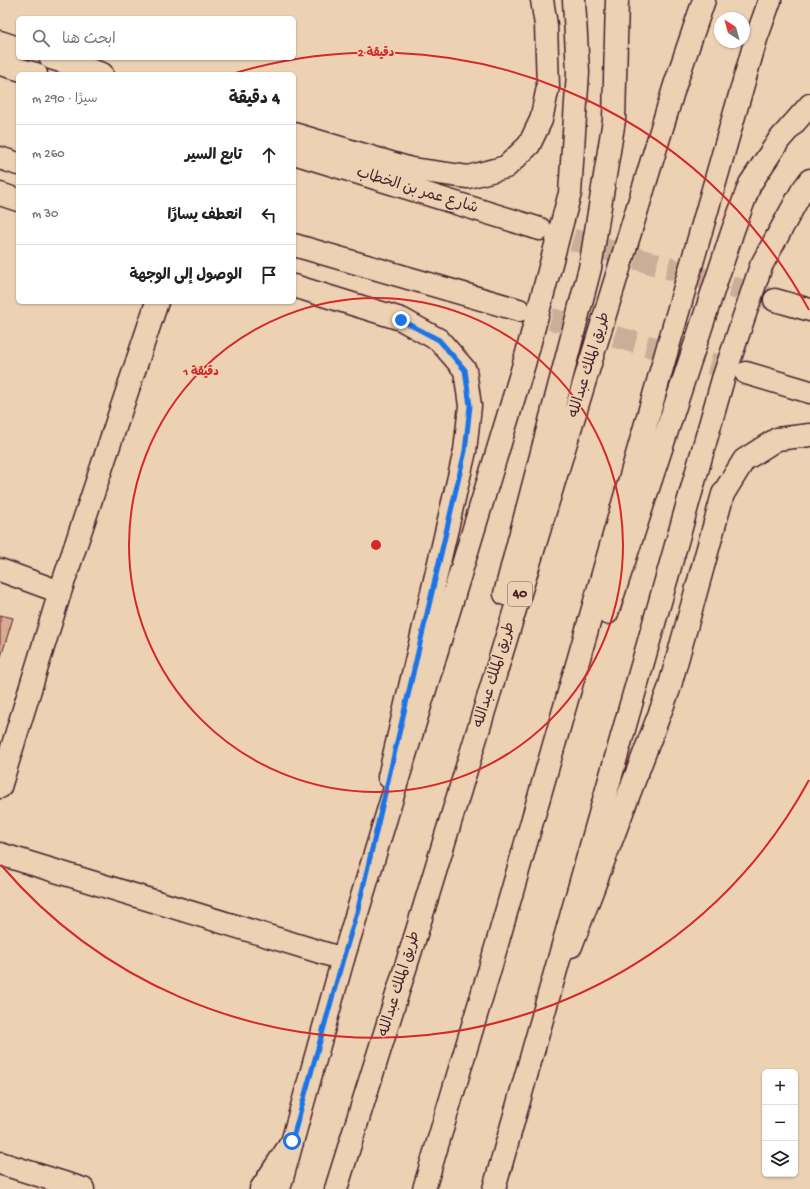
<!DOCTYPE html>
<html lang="ar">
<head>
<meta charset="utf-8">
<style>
	body { margin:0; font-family:"Gochi Hand","Playpen Sans Arabic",sans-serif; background:#f6f6f6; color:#202124; direction:rtl }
	.controls { position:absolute; right:12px; bottom:12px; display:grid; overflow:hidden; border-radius:6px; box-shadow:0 1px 3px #0004 }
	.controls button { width:36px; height:36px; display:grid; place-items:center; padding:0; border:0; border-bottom:1px solid #e0e0e0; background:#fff; color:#202124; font:20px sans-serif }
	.compass { position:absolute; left:714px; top:12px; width:36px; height:36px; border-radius:50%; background:#fff; box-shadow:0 1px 3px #0004; rotate:324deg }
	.stop { position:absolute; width:12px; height:12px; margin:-9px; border:3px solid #1a73e8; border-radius:50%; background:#fff }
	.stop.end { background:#1a73e8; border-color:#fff; box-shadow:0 1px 4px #0008 }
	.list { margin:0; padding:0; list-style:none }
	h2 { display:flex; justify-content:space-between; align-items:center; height:52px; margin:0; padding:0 16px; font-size:17px }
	h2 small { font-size:13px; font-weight:400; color:#757577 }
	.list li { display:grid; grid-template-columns:26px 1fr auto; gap:12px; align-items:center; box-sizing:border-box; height:60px; padding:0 16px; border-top:1px solid #e0e0e0 }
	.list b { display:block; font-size:15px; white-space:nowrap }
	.list em { font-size:13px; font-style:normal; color:#757577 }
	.icon { flex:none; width:22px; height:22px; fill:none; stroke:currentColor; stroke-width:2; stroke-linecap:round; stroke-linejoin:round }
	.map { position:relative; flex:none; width:810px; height:1189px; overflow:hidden; direction:ltr }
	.search { position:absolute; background:#fff; box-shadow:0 1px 3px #0004; left:16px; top:16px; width:280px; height:44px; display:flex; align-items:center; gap:10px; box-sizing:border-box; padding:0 14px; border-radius:6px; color:#757577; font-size:15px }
	.panel { position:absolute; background:#fff; box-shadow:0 1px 3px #0004; left:16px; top:72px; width:280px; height:232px; border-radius:6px; direction:rtl }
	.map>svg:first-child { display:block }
	.building { fill:#dbab91; stroke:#4a1f2b }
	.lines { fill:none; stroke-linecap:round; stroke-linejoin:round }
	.major-tunnel { stroke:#ccad98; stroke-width:22; stroke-dasharray:22 11; stroke-linecap:butt }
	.minor-casing { stroke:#4a1f2b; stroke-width:25 }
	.major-casing { stroke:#4a1f2b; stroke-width:25 }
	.highway-casing { stroke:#4a1f2b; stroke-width:25 }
	.minor { stroke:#ecd1b3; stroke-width:22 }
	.major { stroke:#ecd1b3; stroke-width:22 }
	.highway { stroke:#ecd1b3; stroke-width:22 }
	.route { stroke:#1a73e8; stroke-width:5 }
	.ring { fill:none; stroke:#d62828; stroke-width:2 }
	.labels { text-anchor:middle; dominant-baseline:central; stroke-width:3; stroke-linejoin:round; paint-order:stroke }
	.shield { fill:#ecd1b3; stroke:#7b5454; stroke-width:1 }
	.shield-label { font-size:14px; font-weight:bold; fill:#4a1f2b }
	.street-label { font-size:15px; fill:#4a1f2b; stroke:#ecd1b3 }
	.centre { fill:#d62828; stroke:#ecd1b3; stroke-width:2 }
	.ring-label { font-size:12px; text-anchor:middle; font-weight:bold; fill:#d62828; stroke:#ecd1b3; stroke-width:3; stroke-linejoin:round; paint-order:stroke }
</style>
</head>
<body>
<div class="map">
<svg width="810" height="1189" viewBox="0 0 810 1189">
	<rect width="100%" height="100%" fill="#ecd1b3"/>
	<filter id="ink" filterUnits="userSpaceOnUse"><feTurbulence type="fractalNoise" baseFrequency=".025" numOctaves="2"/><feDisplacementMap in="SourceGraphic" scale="8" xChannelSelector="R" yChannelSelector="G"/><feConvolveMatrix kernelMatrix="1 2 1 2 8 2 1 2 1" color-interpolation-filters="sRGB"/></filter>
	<g filter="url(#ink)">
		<path class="building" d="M0,615l13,3 -13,42z"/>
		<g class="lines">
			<path class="major-tunnel" d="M541,230l234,70
				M519,310l226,63"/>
			<defs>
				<path id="minor" d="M0,42l18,6
					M51,58l51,16
					M294,134l117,35 57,8 38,-10 23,-22 12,-25 7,-33 -2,-62 -4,-25
					M0,194l18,6
					M294,286l107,33 38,21 26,30 5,36 -5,45 -76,326
					M0,570l60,22
					M0,787l60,-195 97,-290
					M0,854l343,105
					M571,946l98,-257 54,-195 21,-34 33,-21 33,-4
					M0,1163l83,26
					M261,1189l29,-44"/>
				<path id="major" d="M0,64l36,10
					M294,153l246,76
					M0,158l18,6
					M294,245l225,65
					M775,300l35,10
					M746,373l64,19
					M279,1189l64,-230 181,-595 46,-171 8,-121 -4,-72
					M494,1189l229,-810 38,-113 41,-75 8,-11"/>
				<path id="highway" d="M505,594l85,-326 24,-148 3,-120
					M607,613l126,-383 17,-46 29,-44 31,-35
					M336,1189l80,-255 259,-849 29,-85
					M424,1189l67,-224 265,-926 14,-39"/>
			</defs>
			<use href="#minor" class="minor-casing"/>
			<use href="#major" class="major-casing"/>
			<use href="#highway" class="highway-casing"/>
			<use href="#minor" class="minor"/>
			<use href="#major" class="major"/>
			<use href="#highway" class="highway"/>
		</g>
	</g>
	<g class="lines" filter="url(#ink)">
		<path class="route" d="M292,1141l51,-182 15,-50 107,-458 5,-45 -5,-36 -26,-30 -38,-20"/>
	</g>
	<g class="ring">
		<circle cx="376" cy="545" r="247"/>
		<path d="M809 780A493 493 0 0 1 1 865M232 74A493 493 0 0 1 809 310"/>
	</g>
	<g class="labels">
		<rect class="shield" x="508" y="582" width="24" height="24" rx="3"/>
		<g class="shield-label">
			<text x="520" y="594">40</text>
		</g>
		<g class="street-label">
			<text transform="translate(417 191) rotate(17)">شارع عمر بن الخطاب</text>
			<text transform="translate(590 365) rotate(-73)">طريق الملك عبدالله</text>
			<text transform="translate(495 675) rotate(-73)">طريق الملك عبدالله</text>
			<text transform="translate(400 984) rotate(-73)">طريق الملك عبدالله</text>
		</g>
	</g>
	<circle cx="376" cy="545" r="6" class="centre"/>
	<g class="ring-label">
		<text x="376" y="56">2 دقيقة</text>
		<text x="201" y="375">1 دقيقة</text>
	</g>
</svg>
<div class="controls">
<button>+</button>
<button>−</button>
<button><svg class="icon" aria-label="layers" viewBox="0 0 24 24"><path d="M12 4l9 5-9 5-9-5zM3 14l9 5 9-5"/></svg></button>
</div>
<svg class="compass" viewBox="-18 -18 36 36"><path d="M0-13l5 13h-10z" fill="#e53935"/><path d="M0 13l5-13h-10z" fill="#757577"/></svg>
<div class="stop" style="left:292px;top:1141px"></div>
<div class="stop end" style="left:401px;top:320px"></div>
<div class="search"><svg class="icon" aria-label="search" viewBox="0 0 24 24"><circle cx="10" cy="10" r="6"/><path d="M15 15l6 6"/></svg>ابحث هنا</div>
<section class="panel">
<h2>4 دقيقة<small>سيرًا · 290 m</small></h2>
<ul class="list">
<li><svg class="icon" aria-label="ahead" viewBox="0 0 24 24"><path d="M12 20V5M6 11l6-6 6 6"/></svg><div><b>تابع السير</b></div><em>260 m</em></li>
<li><svg class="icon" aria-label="left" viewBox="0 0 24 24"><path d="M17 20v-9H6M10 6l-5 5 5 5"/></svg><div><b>انعطف يسارًا</b></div><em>30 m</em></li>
<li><svg class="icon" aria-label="arrive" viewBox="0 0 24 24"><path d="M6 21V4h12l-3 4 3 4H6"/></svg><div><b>الوصول إلى الوجهة</b></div></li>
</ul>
</section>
</div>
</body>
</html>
